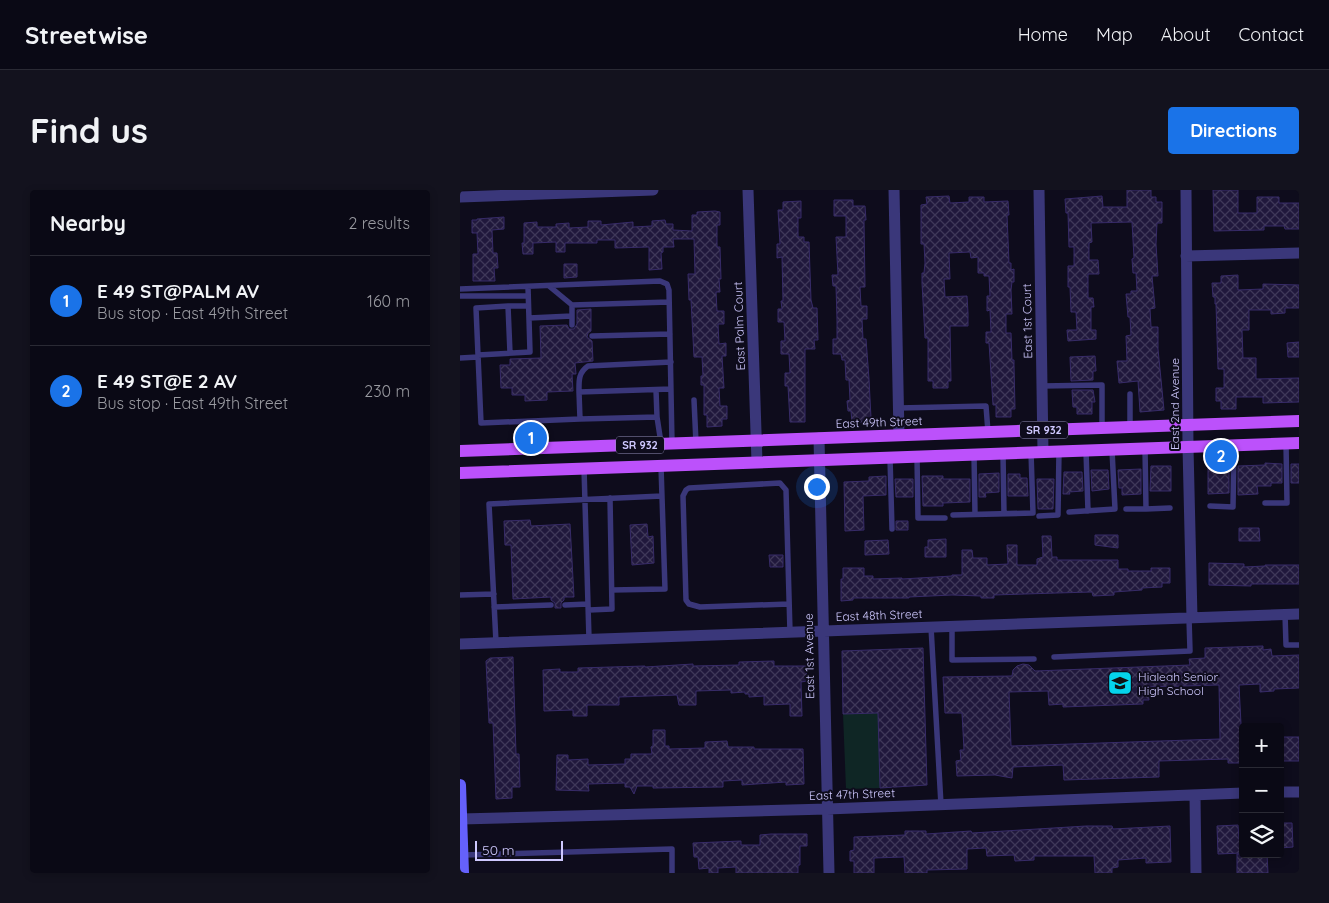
<!DOCTYPE html>
<html lang="en">
<head>
<meta charset="utf-8">
<style>
	body { margin:0; font-family:Quicksand,sans-serif; background:#13121e; color:#f1f3f6 }
	.controls { position:absolute; right:15px; bottom:15px; display:grid; overflow:hidden; border-radius:5px; box-shadow:0 2px 8px #0003 }
	.controls button { width:45px; height:45px; display:grid; place-items:center; padding:0; border:0; border-bottom:1px solid #2a2a34; background:#0a0915; color:#f1f3f6; font:25px sans-serif }
	.scale { position:absolute; left:15px; bottom:12px; width:88px; box-sizing:border-box; padding-left:5px; border:2px solid #cec8fe; border-top:0; font-size:14px; line-height:18px; white-space:nowrap; color:#cec8fe; -webkit-text-stroke:4px #0e0c1c; paint-order:stroke }
	.you { position:absolute; left:356px; top:296px; width:18px; height:18px; margin:-12px; border:4px solid #fff; border-radius:50%; background:#1a73e8; box-shadow:0 0 0 8px #1a73e833 }
	.badge { display:grid; place-items:center; width:32px; height:32px; border-radius:50%; background:#1a73e8; color:#fff; font-size:16px; font-weight:700 }
	.pin { position:absolute; translate:-50% -50%; border:2px solid #fff; box-shadow:0 1px 5px #0006 }
	.list { margin:0; padding:0; list-style:none }
	h2 { display:flex; justify-content:space-between; align-items:center; height:65px; margin:0; padding:0 20px; font-size:21px }
	h2 small { font-size:16px; font-weight:400; color:#999aa0 }
	.list li { display:grid; grid-template-columns:32px 1fr auto; gap:15px; align-items:center; box-sizing:border-box; height:90px; padding:0 20px; border-top:1px solid #2a2a34 }
	.list b { display:block; font-size:19px; white-space:nowrap }
	.list p { margin:0; font-size:16px; white-space:nowrap; color:#999aa0 }
	.list em { font-size:16px; font-style:normal; color:#999aa0 }
	.icon { flex:none; width:28px; height:28px; fill:none; stroke:currentColor; stroke-width:2; stroke-linecap:round; stroke-linejoin:round }
	.map { position:relative; flex:none; width:839px; height:683px; overflow:hidden; border-radius:5px }
	header { display:flex; align-items:center; gap:30px; box-sizing:border-box; height:70px; padding:0 25px; background:#0a0915; border-bottom:1px solid #2a2a34 }
	header strong { font-size:24px }
	nav { display:flex; gap:28px; margin-inline-start:auto; font-size:18px }
	.intro { display:flex; align-items:center; justify-content:space-between; box-sizing:border-box; height:120px; padding:0 30px }
	h1 { margin:0; font-size:35px }
	.button { padding:12px 22px; border-radius:5px; background:#1a73e8; color:#fff; font-size:18px; font-weight:700 }
	main { display:flex; gap:30px; padding:0 30px }
	aside { flex:1; background:#0a0915; border-radius:5px; box-shadow:0 2px 8px #0003 }
	.map>svg:first-child { display:block }
	.green { fill:#0f2625 }
	.building { fill:url(#building-cross-hatch); stroke:#372b68; fill-rule:evenodd }
	.lines { fill:none; stroke-linecap:round; stroke-linejoin:round }
	.service { stroke:#3a377a; stroke-width:5.5 }
	.minor { stroke:#3a377a; stroke-width:11 }
	.secondary { stroke:#6561fc; stroke-width:12 }
	.primary { stroke:#bc51fb; stroke-width:12 }
	.labels { text-anchor:middle; dominant-baseline:central; stroke-width:4; stroke-linejoin:round; paint-order:stroke }
	.shield { fill:#0e0c1c; stroke:#9490ba; stroke-width:1 }
	.shield-label { font-size:11px; font-weight:bold; fill:#cec8fe }
	.street-label { font-size:12px; fill:#cec8fe; stroke:#0e0c1c }
	.poi-label { font-size:12px; fill:#cec8fe; stroke:#0e0c1c; text-anchor:start }
</style>
</head>
<body>
<header>
<strong>Streetwise</strong>
<nav><a>Home</a><a>Map</a><a>About</a><a>Contact</a></nav>
</header>
<div class="intro"><h1>Find us</h1><a class="button">Directions</a></div>
<main>
<aside>
<h2>Nearby<small>2 results</small></h2>
<ul class="list">
<li><span class="badge">1</span><div><b>E 49 ST@PALM AV</b><p>Bus stop · East 49th Street</p></div><em>160 m</em></li>
<li><span class="badge">2</span><div><b>E 49 ST@E 2 AV</b><p>Bus stop · East 49th Street</p></div><em>230 m</em></li>
</ul>
</aside>
<div class="map">
<svg width="839" height="683" viewBox="0 0 839 683">
	<defs>
		<pattern id="building-cross-hatch" width="8" height="8" patternUnits="userSpaceOnUse" patternTransform="scale(1.25)"><rect width="8" height="8" fill="#20183c"/><path d="M0 0l8 8M0 8l8-8" fill="none" stroke="#3f3859"/></pattern>
	</defs>
	<rect width="100%" height="100%" fill="#0e0c1c"/>
	<path class="green" d="M418,523l2,75 -34,1 -3,-75z"/>
	<path class="building" d="M667,0h24v7h5v5h6v21h-5l-1,21 2,32h-6l3,32 -5,1 1,18h7v22l6,61 -24,2 -2,-31 -19,2 -2,-22h10l-1,-25 5,-1 -1,-18h-2l-2,-23h5v-3h6l-1,-18h-3l-1,-14 2,-1 -2,-36 -41,1 1,19 -3,1v17h9l1,14h-11v24h5l1,9h-3v23h5v9l-28,2 -1,-11h10l-1,-18h-5l-1,-25h-2v-21h6v-19h-5l-1,-34h-2l-1,-14 37,-3 1,11h24z
		M753,0h25v23h19v-16h22v6h20v26h-14l-1,-3h-20v4l-50,1z
		M489,6l1,7 19,-1v-5h15v5l24,-1 1,14h-2l2,48h2v7l3,-1v13h-2l-1,8 1,24h-6v19h5l1,27h2v5l1,44h-4v8h-15v-12h-3l-4,-62h-3v-11h5l-1,-22 -3,1v-15h3l-1,-20h-5v-3h-6v-16l-7,1 -1,-6 -21,1 1,26h-6l1,18 22,-1 1,17v13h-18l1,55h-3v7h-15v-7h-5v-43h-3l-3,-55v-10h2l1,-10 -1,-19h-3v-39l6,-1 -1,-7z
		M374,10h19v6h12l1,14h-2l1,67h-5l1,19h6v13h-5l1,20h3l3,40 2,39h-4v4l-15,1 -1,-12h-3l-1,-10 3,-1 -1,-20h-3l-1,-20h-3l-1,-6h-8v-15h4v-19l-1,-34h-3l-1,-11h6l-2,-38h10v-21h-12z
		M341,11v17h-3v19h6v5h5l2,58 2,8h4l1,32h-4l1,9h-10v73h-15l-2,-36h-3v-13h5l-1,-19h-8v-13h4l-1,-19h-6v-13h4l-1,-8h2l-1,-44 -5,1v-14h3l-2,-34h5v-8z
		M255,21l5,1v13h-3v22h3l1,32h-2l1,13h-4l1,19h7v13h-6l1,20 7,-1v13h-4l2,32h-5l1,18h7v13h-5v7l-15,1v-12h-3v-30h-3v-9h2l-1,-19h-8l-3,-57h-2l-1,-26h7l-1,-35h-21l1,8h-11v5l-2,1 1,16 -13,1v-23l-34,1v-8h-18v3h-32v9h-9v-10l-23,1v11h-10l-1,-11h2v-20l13,-1v5h19v-3l13,-1v5l19,-1v-6h13v4l32,-3v5l19,-1v-5l13,-1 1,4h7v6l19,1v-16h5v-3z
		M44,27v12l-12,1 1,23h4l1,15h-4l1,13h-22v-27h5l-1,-21h-5v-13h5v-1z
		M104,74h13v13l-13,1z
		M778,85v15l25,-1v-5l36,1v23h-14v5l-14,1v-4h-22v20h-7l1,28h13v21l43,-1v24l-36,1v-6h-27v12h-15v-8h-5v-13h8v-19h-6l-2,-65h-1v-7h-2l-1,-14h9v-7z
		M131,119v22l-3,2 -1,4 5,4 1,20 -18,2 1,11h-4l1,17 -26,1v8l-22,1v-6h-13v-7h-11l-1,-23h10v-6l31,-1 -1,-32 27,-1 2,4h5l3,-5v-14z
		M839,152v15h-11l-1,-14z
		M635,166l1,15h-3v9l-22,1 -1,-24z
		M612,200h21l2,12h-3v12h-15v-7h-4z
		M757,268v8h12v27l-21,1v-28z
		M805,273l17,1v19h-11v3h-14l1,8 -20,1v-29l27,-1z
		M831,274h8v19h-8z
		M691,276h20v25h-21z
		M681,279v25l-19,1v-7h-3l-1,-18z
		M631,280h17l1,19 -17,2z
		M604,282h18l1,19 -14,1 1,2h-7z
		M539,283v19l-14,1 1,4h-7v-23z
		M548,284h12v4h7l1,18h-20z
		M426,286v19l-23,1 1,34 -19,1 -1,-49 25,-1v-4z
		M462,286h21v3h27v23l-27,1v3h-20z
		M435,289h18v18h-17z
		M577,289h17l-1,30h-15z
		M70,330l1,6 39,-2 4,73h-10v3l-3,3v5h-6v-5l-4,-3v-3l-38,2 -2,-54h-6l-1,-24z
		M436,331h12v9h-12z
		M187,334l1,13 5,-1 1,27 -22,2 -2,-40z
		M779,338h20l1,13h-21z
		M635,345h23v13l-23,-3z
		M582,346h9l1,21h5v3h61v9h10v2h23v-3h19v15h-8v4l-20,1v2l-28,2v3l-21,1 -1,-4 -35,1 -63,2v3h-13v-2l-29,-1 -43,2v1h-56v2l-12,1v-22h2v-11h21v8h9v3l29,-1v1l50,-3v-1h10v-25h10l1,8h14v7l21,-1 -1,-19h10v20h20v-6l6,-2z
		M486,349v18h-21v-10h3v-7z
		M428,350l1,14 -24,1v-14z
		M309,365h14v12h-13z
		M749,373l35,1v3l21,-1v-1h34v19h-48v2l-42,-1z
		M803,456v4l8,-1 1,7 27,-1v33l-25,1v2l-14,1v-8l-21,1 4,78h-15v-4l-69,2v16l-95,3 -1,-15 -50,2 -1,11 -17,-3 -38,1 -1,-15 5,-1 -1,-10h4l-2,-37h-17l-2,-36 69,-1 1,-6 4,-4 6,-2 6,1 6,6 155,-6 -1,-6 16,-1v-10zM759,495l1,54 -209,7 -2,-54 39,-1 1,14 14,-1v3l80,-3v-4h6l-1,-13z
		M463,458l4,137 -47,3 -2,-75 -35,1 -1,-63z
		M53,467l3,97h3l1,33h-8v11l-16,1 -3,-76h-4l-3,-62 4,-3z
		M314,471v5h32l1,15 -6,1 1,34h-12v-12l-26,1v-9l-15,1v-3h-4v-2l-14,1v-3l-35,1v14h-17l-2,-10 -58,2v8h-32v11h-14v-6l-29,1 -1,-41 17,-1v3h18v-4l67,-2v1l48,-3v2l46,-1v-3z
		M193,540h12v16h4v3l36,-1v-6l22,-1 1,6h26v2h49l1,35 -18,1v-3l-44,3v-5l-19,1v6l-70,1v-2h-16l-3,8 -4,-7h-5v-4l-37,1 1,7 -33,-1 1,-35h11v5l20,-1v6l37,-1v-5h6v-5h21l-1,-7 2,-1z
		M820,547h19v24h-19z
		M820,633h12l1,24 -13,1z
		M778,635l1,14 2,-1 1,15 -24,1 -1,-28z
		M626,636h26l1,3 57,-3 1,36 -25,1v-5l-28,2v7l-6,1v5h-17l-1,-17h-60v4l-19,1 -1,-6 -27,1 -1,-8 -19,1v20l-40,1v3h-22l-1,-16 -30,1v15h-20v-12h-4v-10l4,-1v-13l51,-2v-4h21v3l45,-3 1,2z
		M311,644h36v12h-7v19h-2v8h-62v-6l-18,1v5h-9v-5l-10,1 -1,-12h-4l-1,-14 48,-2v4h19v-10z
		M777,664h30l1,19h-31z"/>
	<g class="lines">
		<path class="service" d="M89,96l23,19
			M68,97l2,65 -52,3 3,68 99,-4
			M0,99l200,-8 7,3 2,6 3,153
			M0,106h68
			M69,128l43,-2
			M112,135v-20l97,-3
			M132,146l78,-2
			M50,163l-2,-47h20
			M18,165l-2,-47 32,-2
			M0,168l18,-1
			M582,196l60,-1v43
			M196,200l1,27
			M119,202c0,-11 -1,-19 9,-26l83,-4
			M670,204v33
			M234,210l2,43
			M439,218l87,-2 2,26
			M201,253l-4,-26 -77,2 -1,-27 92,-3
			M685,258l1,61 24,-1
			M626,261l2,60
			M514,264l1,60
			M543,264l1,60
			M457,267l1,61h27
			M430,268l2,71
			M124,278l5,171
			M805,313h22l-1,-60
			M750,316l23,1 1,-61
			M666,319h20
			M609,322l46,-3 -3,-59
			M493,325l80,-2 -2,-61
			M579,326l19,-1 1,-64
			M152,400l53,-1 -4,-123
			M0,405l34,-1
			M329,414l-89,3 -11,-3 -3,-4 -3,-104 3,-6 3,-2 91,-5 6,7 4,142
			M105,415l23,-1
			M34,417l57,-2
			M129,420l23,-1 -2,-111
			M825,424l1,31h13
			M492,436v34l82,-1
			M471,437l10,178
			M36,452l-7,-138 173,-8
			M594,467l136,-6 -1,-33
			M3,665l209,-6v24"/>
		<path class="minor" d="M288,0l9,272
			M434,0l5,245
			M579,0l4,262
			M726,0l2,257 4,171
			M0,7l193,-7
			M726,66l113,-3
			M359,248l10,435
			M0,454l839,-30
			M820,602h19
			M735,605l1,78
			M1,629l366,-10 416,-16"/>
		<path class="secondary" d="M0,595l3,88"/>
		<path class="primary" d="M0,261l839,-30
			M0,283l839,-30"/>
	</g>
	<defs>
		<symbol id="school-square" viewBox="-11 -11 22 22"><rect x="-9" y="-9" width="18" height="18" rx="4" fill="#05d4ec" stroke="#0e0c1c"/><path d="M0-5L7-2L0 1L-7-2ZM-4 1L0 2.5L4 1V4Q0 6-4 4Z" fill="#111"/></symbol>
	</defs>
	<g fill-rule="evenodd">
		<use href="#school-square" x="646" y="479" width="28" height="28"/>
	</g>
	<g class="labels">
		<g class="shield">
			<rect x="560" y="231.5" width="48" height="17" rx="4"/>
			<rect x="156" y="246.5" width="48" height="17" rx="4"/>
		</g>
		<g class="shield-label">
			<text x="584" y="240">SR 932</text>
			<text x="180" y="255">SR 932</text>
		</g>
		<g class="street-label">
			<text transform="translate(567 131) rotate(-91)">East 1st Court</text>
			<text transform="translate(279 136) rotate(-92)">East Palm Court</text>
			<text transform="translate(714 214) rotate(-90)">East 2nd Avenue</text>
			<text transform="translate(419 232) rotate(-2)">East 49th Street</text>
			<text transform="translate(419 425) rotate(-2)">East 48th Street</text>
			<text transform="translate(349 466) rotate(-91)">East 1st Avenue</text>
			<text transform="translate(392 604) rotate(-2)">East 47th Street</text>
		</g>
		<g class="poi-label">
			<text x="678" y="486">Hialeah Senior<tspan x="678" dy="14">High School</tspan></text>
		</g>
	</g>
</svg>
<div class="controls">
<button>+</button>
<button>−</button>
<button><svg class="icon" aria-label="layers" viewBox="0 0 24 24"><path d="M12 4l9 5-9 5-9-5zM3 14l9 5 9-5"/></svg></button>
</div>
<div class="scale">50 m</div>
<div class="you"></div>
<div class="pin badge" style="left:71px;top:248px">1</div>
<div class="pin badge" style="left:761px;top:266px">2</div>
</div>
</main>
</body>
</html>
